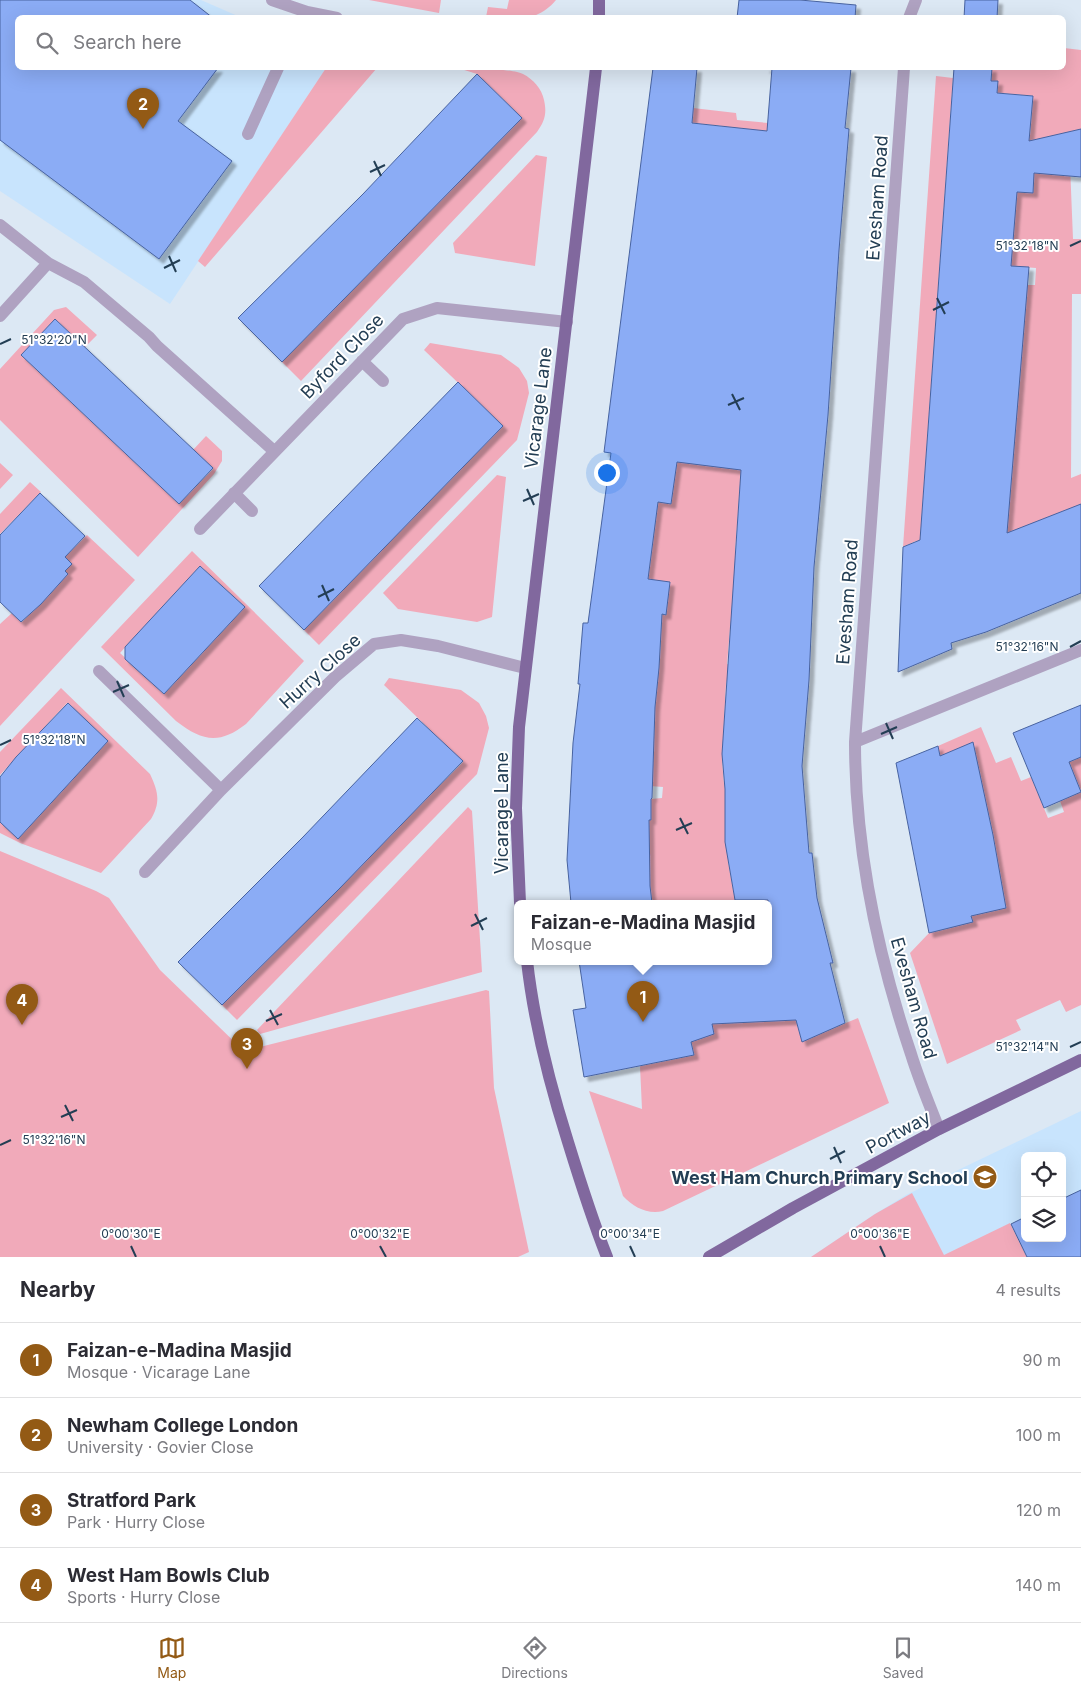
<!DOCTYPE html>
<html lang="en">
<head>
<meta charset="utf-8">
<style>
	body { margin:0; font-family:Inter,sans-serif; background:#f7f7f7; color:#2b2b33 }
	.controls { position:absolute; right:15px; bottom:15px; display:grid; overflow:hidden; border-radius:8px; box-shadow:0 5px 20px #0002 }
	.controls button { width:45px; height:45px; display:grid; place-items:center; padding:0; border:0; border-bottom:1px solid #e1e1e2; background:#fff; color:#2b2b33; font:25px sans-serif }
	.you { position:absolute; left:606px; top:472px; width:18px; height:18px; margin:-12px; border:4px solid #fff; border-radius:50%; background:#1a73e8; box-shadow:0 0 0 8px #1a73e833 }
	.badge { display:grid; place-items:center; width:32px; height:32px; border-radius:50%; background:#935a15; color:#fff; font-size:16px; font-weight:700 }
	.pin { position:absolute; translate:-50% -41px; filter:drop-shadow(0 1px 2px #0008) }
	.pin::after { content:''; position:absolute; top:26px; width:18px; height:15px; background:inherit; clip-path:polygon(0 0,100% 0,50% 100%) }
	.popup { position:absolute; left:514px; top:900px; width:258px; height:65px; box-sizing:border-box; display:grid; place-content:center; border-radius:8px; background:#fff; filter:drop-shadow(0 1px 4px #0005); font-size:16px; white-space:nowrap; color:#7c7c81 }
	.popup b { font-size:19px; color:#2b2b33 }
	.popup::after { content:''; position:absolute; left:50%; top:100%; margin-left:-10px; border:10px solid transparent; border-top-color:#fff }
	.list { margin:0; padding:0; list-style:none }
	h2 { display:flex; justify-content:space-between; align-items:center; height:65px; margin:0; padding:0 20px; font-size:21px }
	h2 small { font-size:16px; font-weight:400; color:#7c7c81 }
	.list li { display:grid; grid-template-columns:32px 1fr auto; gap:15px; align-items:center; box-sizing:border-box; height:75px; padding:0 20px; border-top:1px solid #e1e1e2 }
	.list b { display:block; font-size:19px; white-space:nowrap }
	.list p { margin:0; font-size:16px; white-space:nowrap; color:#7c7c81 }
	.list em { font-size:16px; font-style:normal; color:#7c7c81 }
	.icon { flex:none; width:28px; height:28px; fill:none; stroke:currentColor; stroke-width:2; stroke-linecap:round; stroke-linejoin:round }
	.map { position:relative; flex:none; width:1081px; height:1257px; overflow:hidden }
	.search { position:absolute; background:#fff; box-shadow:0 5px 20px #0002; left:15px; right:15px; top:15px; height:55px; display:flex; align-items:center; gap:12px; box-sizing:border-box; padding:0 18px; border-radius:8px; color:#7c7c81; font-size:19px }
	.sheet { height:365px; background:#fff }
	nav { display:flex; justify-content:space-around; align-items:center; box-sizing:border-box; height:70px; border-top:1px solid #e1e1e2; background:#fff; font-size:14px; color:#7c7c81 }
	nav a { display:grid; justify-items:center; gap:2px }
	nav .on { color:#935a15 }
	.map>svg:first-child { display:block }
	.built { fill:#c8e4fd; fill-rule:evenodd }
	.green { fill:#f1aaba; fill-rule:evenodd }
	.building { fill:#8bacf5; stroke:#4863a0; filter:url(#shadow) }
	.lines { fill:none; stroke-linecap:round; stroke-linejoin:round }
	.minor { stroke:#afa2c1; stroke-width:12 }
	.major { stroke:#81689e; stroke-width:12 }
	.ticks { fill:none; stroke:#233e54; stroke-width:2 }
	.labels { text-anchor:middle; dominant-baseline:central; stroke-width:4; stroke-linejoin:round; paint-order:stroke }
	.street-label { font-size:18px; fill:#233e54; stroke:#fff }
	.poi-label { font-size:18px; font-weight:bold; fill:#233e54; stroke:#fff; text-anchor:end }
	.ticks-label { font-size:12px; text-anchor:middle; fill:#233e54; stroke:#fff; stroke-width:4; stroke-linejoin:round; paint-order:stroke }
</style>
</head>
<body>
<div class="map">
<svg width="1081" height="1257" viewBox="0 0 1081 1257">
	<defs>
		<filter id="shadow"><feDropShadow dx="4.5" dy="4.5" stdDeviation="1" flood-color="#0004"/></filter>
	</defs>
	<rect width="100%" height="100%" fill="#dce8f4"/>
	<path class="built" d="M0,0h201l39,17 -222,1v50h308l-156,236 -170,-113z
		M1081,1111v146h-270l64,-43 31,-19zM1025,1156h37v82h-37z"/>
	<path class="green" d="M369,0h72l-2,13z
		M509,0h47c-20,24 -42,18 -70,17l2,-10 19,2z
		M1064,48l17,2v79l-7,2 -4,34 3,74h8v55h-9l-1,184 10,-4v41l-76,20 -89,6 -13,6 33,-471 17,2 -33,461 105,-254h10l1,-17 -50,-4 9,-132 35,2 3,-38 -36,-3 1,-11 -7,-1 1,-13h72z
		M326,68h51l-172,199 -7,-6z
		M458,68c12,0 56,1 65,6 10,5 19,15 21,26 3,13 1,21 -7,32l-236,249 -19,-19 240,-244 -45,-44z
		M693,108l43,5 1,7 31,3 -33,429 36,3 -6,76 -35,-2 -3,35 5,1 -6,19 -1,19 -3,58 2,22 34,2 -33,17 1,38 39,22 -37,-1 7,39h36l-3,3h-116l-2,-13 -35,-69 36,-1v-21l11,-1 1,-11 -13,-1 -31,-61 41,-70 1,-16 -47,-31 52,7 -18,-36 10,-77 13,1 51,-377 -30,-3z
		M536,155l11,2 -12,109 -80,-13 -2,-10z
		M66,307l31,28 -12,12 -30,-28 -34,36 158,149 34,-35 -20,-19 13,-14 16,15v10l-8,13 -76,83 -138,-137v-51l54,-59z
		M430,343l71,12 18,13 8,13 2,12 -12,47 -198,205 -15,-15 199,-204 -79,-76z
		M0,463l13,12 -13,14z
		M497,475l9,2 -14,140 -15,5 -79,-13 -15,-16z
		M30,482l11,10 -41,42v-20z
		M87,535l48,45 -135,146v-102l12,-11 10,9 46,-48 -3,-3 7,-7 -7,-7z
		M192,551l112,110 -58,63c-27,21 -44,17 -70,-3l-75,-74zM200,566l45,41 -81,87 -44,-41z
		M389,678l72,12 18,13 7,13 3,12 -12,46 -240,246 -15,-15 241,-243 -79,-77z
		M61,688l89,86c8,17 11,28 1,45l-50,54 -81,-30 -20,-10v-11l18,16 90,-97 -41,-38 -67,72v-23z
		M981,727l15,36 15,-6 10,24 10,-4 17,41 16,-6 -4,-11 21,-9v213l-15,7 -6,-12 -44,20 5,10 -74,34 -37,-111 19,-20 43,-11 -1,-6 25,-66 -8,-39 -35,7 -15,-72z
		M1081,757v34l-12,-29z
		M468,807l4,4 10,161 -222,62 -3,-4z
		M0,851l96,40 13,7 51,72 84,81 242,-61 3,1 5,97 35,164 -11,5h-518z
		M661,961h107l28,59 6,21 56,-23 31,85 -226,108c-15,4 -30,-4 -40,-15l-34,-105 53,18 -2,-43 54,-11 -3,-13 -26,-61z
		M912,1193l32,62 66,-32 17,34h-216l64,-43z"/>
	<path class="building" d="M0,0h190l23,18h-195v50h200l-40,53 54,40 -73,98 -159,-119z
		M739,0h61l56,5 -1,13h-118z
		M965,0h33l-1,18h-33z
		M653,68h44l-5,55 75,8 5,-63h-7h86l-6,60 4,1 -10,121 -11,165 -14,152 -5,113 -7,86 7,87h3l5,45 16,65h-3l15,60 -43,19 -6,-22 -84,4 2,10 -23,8 3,13 -110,22 -11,-67 13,-2 -7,-47h79l1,1 109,-1v-61h-33l-10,-58v-53l-3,-35 19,-284 -64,-8 -6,42 -13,-2 -10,77 22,3 -4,33 -4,-1 -3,54 -4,39 -3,91 -1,1v21h-2l1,66 2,17h-81l-4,-43 6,-117 7,-59h-2l5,-61h5l23,-170 -7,-1z
		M954,68h38l-1,13h7l-1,12 36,3 -4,45 52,-12v48l-47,-4 -1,20 -16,-1 -6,74 18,1 -22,266 74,-29v89l-95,39 -35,11 1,6 -54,23 5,-125 17,-7z
		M477,74l45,44 -240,244 -44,-44 125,-124z
		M55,319l158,149 -34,36 -158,-149z
		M458,382l45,44 -199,204 -45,-44z
		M40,493l45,43 -20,21 7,7 -7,7 3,3 -27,30 -20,18 -21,-20v-67z
		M200,566l45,41 -81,87 -39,-35v-12z
		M68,703l40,38 -90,98 -18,-17v-45l16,-20z
		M1081,705v52l-12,5 12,30 -37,16 -31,-75z
		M417,718l46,43 -124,128 -117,116 -44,-43 125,-125z
		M973,742l20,93 13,73 -35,8 2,6 -44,11 -33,-170 42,-17 2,10z
		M1081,1190v67h-54l-16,-33 14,-7v21h37v-39z"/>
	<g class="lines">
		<path class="minor" d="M272,0l35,12 30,6
			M909,18l7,-18
			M904,68l-49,674c0,108 22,211 56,312 8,26 18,50 28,75
			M248,134l30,-66
			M0,225l48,38 36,19 65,55 8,9 117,105
			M0,316l48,-53
			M362,361l21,20
			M234,493l18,18
			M200,529l203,-210 34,-11 130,14
			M99,671l122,119
			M855,742l226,-92
			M145,872l76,-82 114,-113 39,-33 27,-4 37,6 87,22"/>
		<path class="major" d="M599,18v-18
			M520,903l-4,-95 3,-81 77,-659
			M527,961c7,62 22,121 41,181 12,39 24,77 39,115
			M709,1257l84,-49 146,-79 142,-69"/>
	</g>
	<path class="ticks" d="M374,161l7,15M370,172l15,-7M1070,246l11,-5M169,256l7,16M164,268l16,-8M937,298l8,16M933,310l16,-8M0,344l11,-5M732,394l8,16M728,405l16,-7M527,489l7,16M523,501l16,-7M322,585l7,16M318,597l16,-8M1070,647l11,-6M117,681l7,16M113,692l16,-7M886,723l7,16M881,734l16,-7M0,745l11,-5M680,818l8,16M676,830l16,-7M475,914l8,16M471,926l16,-8M270,1010l8,15M266,1021l16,-7M1070,1047l11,-5M65,1105l8,16M61,1117l16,-7M0,1145l11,-5M834,1147l7,16M830,1159l15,-8M131,1246l5,11M380,1246l6,11M630,1246l5,11M880,1246l5,11"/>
	<defs>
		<symbol id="school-disc" viewBox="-11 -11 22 22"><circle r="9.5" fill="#935a15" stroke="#fff"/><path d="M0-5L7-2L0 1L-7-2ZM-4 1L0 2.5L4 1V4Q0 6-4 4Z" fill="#fff"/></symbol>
	</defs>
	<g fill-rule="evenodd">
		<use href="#school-disc" x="971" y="1163" width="28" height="28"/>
	</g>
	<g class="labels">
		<g class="street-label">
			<text transform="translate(877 198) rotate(-86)">Evesham Road</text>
			<text transform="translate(342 356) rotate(-46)">Byford Close</text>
			<text transform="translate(538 408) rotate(-83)">Vicarage Lane</text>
			<text transform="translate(847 602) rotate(-86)">Evesham Road</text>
			<text transform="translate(320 671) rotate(-42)">Hurry Close</text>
			<text transform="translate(501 813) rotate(-90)">Vicarage Lane</text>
			<text transform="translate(914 998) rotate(74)">Evesham Road</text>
			<text transform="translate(898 1132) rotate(-28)">Portway</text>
		</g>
		<g class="poi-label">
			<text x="968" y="1177">West Ham Church Primary School</text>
		</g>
	</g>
	<g class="ticks-label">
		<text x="1027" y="250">51°32'18"N</text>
		<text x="54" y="344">51°32'20"N</text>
		<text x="1027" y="651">51°32'16"N</text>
		<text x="54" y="744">51°32'18"N</text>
		<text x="1027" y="1051">51°32'14"N</text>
		<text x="54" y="1144">51°32'16"N</text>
		<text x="380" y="1238">0°00'32"E</text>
		<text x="630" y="1238">0°00'34"E</text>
		<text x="880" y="1238">0°00'36"E</text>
		<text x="131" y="1238">0°00'30"E</text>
	</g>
</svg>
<div class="controls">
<button><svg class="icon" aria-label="locate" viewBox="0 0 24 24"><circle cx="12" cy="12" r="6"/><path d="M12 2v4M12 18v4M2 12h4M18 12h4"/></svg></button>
<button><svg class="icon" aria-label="layers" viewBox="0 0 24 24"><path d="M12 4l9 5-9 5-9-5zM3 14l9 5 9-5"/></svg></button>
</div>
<div class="you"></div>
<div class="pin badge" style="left:643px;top:1022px">1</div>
<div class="popup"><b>Faizan-e-Madina Masjid</b>Mosque</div>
<div class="pin badge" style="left:143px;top:129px">2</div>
<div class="pin badge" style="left:247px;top:1069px">3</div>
<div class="pin badge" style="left:22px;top:1025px">4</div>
<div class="search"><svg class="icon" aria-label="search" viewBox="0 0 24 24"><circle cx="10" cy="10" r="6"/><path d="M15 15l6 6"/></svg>Search here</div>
</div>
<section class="sheet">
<h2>Nearby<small>4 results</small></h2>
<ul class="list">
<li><span class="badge">1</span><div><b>Faizan-e-Madina Masjid</b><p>Mosque · Vicarage Lane</p></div><em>90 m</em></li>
<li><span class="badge">2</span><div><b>Newham College London</b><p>University · Govier Close</p></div><em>100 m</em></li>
<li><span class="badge">3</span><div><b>Stratford Park</b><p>Park · Hurry Close</p></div><em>120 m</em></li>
<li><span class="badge">4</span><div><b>West Ham Bowls Club</b><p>Sports · Hurry Close</p></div><em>140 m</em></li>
</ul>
</section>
<nav>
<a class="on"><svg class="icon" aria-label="map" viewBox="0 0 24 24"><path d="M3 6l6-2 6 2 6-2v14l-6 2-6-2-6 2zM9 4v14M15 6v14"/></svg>Map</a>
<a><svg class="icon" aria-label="directions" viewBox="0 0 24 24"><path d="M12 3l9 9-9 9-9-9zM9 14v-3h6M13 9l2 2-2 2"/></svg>Directions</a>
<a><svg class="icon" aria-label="saved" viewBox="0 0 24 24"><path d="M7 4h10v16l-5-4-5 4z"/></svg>Saved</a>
</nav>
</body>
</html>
